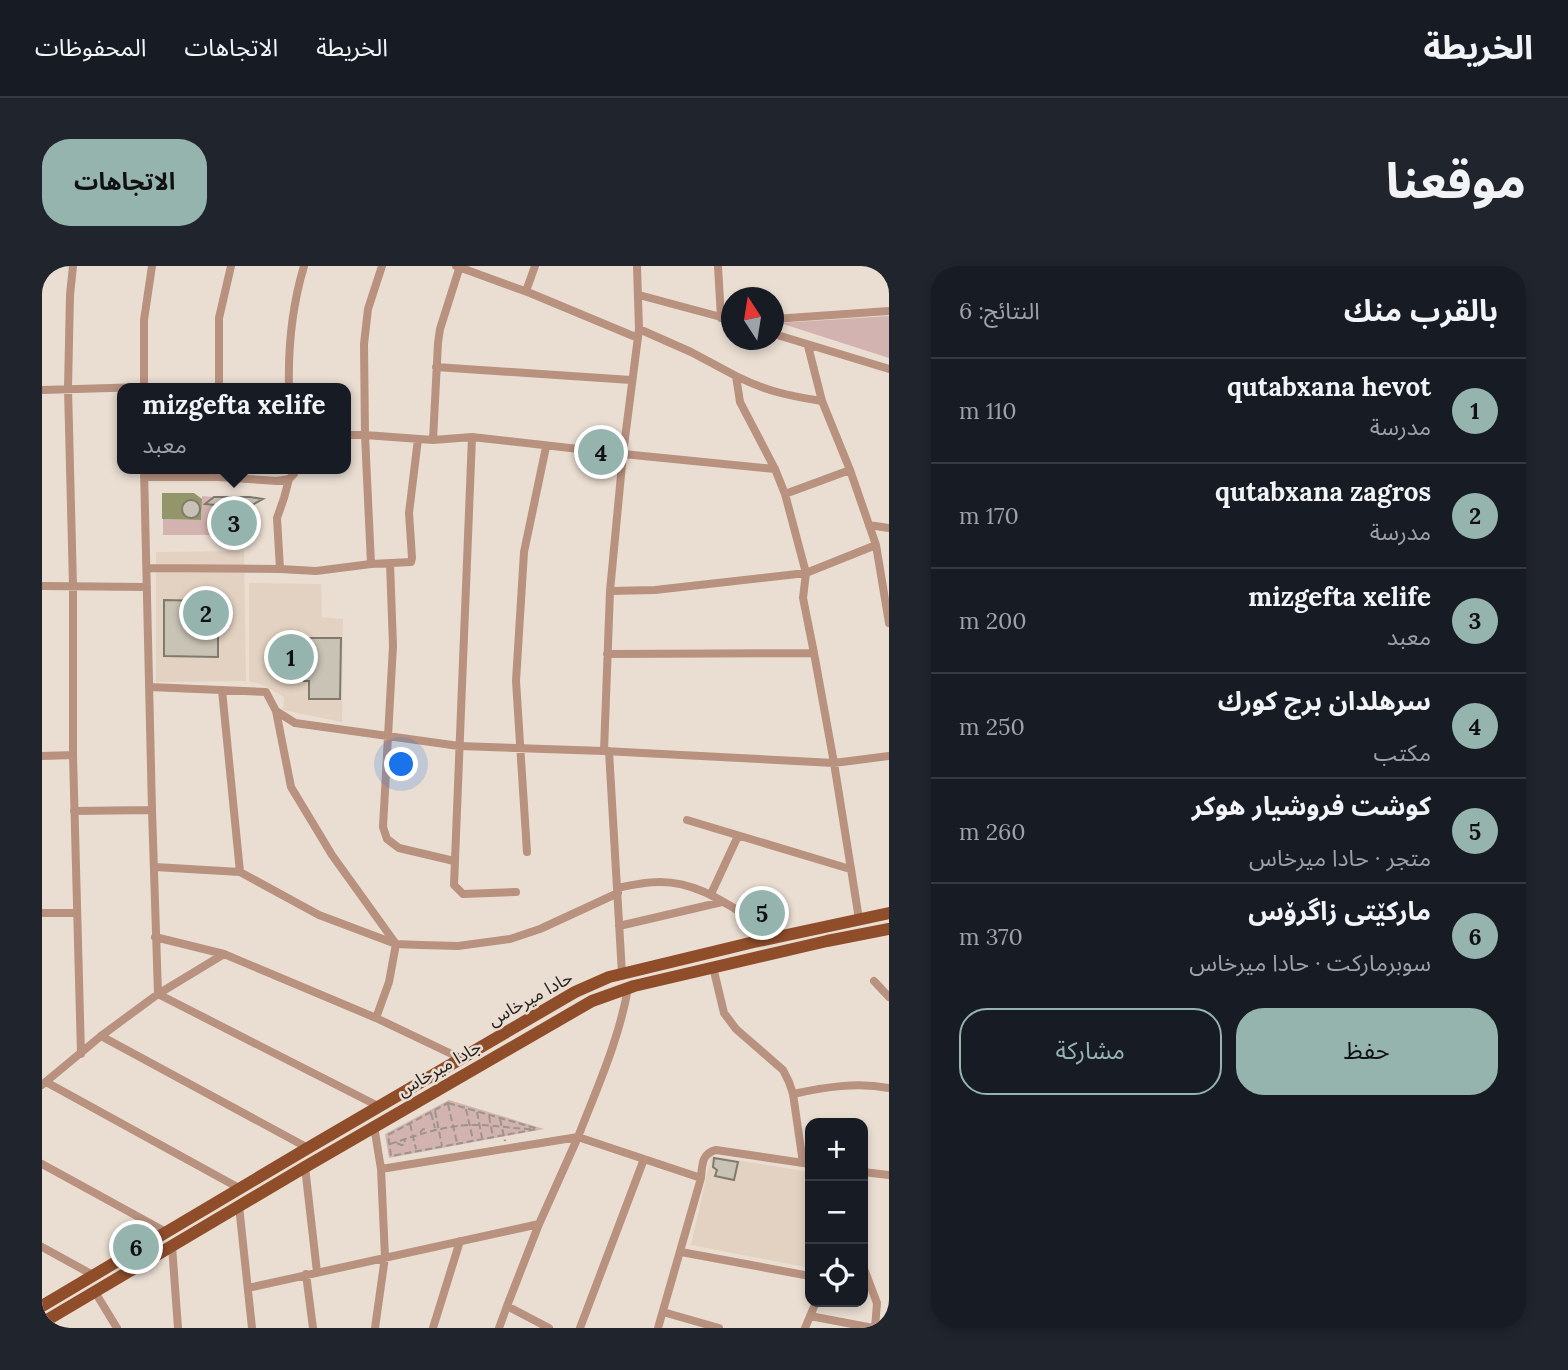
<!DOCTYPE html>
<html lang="ar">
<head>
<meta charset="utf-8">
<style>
	body { margin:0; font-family:Lora,"Noto Sans Arabic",serif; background:#20242c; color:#f1f3f6; direction:rtl }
	.controls { position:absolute; right:21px; bottom:21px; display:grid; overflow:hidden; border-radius:14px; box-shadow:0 4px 10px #0003 }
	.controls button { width:63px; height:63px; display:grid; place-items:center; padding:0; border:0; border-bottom:2px solid #363941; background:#171b24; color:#f1f3f6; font:35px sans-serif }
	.compass { position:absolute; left:679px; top:21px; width:63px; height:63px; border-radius:50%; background:#171b24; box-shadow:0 4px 10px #0003; rotate:348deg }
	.you { position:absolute; left:360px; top:499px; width:24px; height:24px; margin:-18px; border:5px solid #fff; border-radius:50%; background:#1a73e8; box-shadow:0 0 0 10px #1a73e833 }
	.badge { display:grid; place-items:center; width:46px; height:46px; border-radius:50%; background:#95b4ae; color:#111; font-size:23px; font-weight:700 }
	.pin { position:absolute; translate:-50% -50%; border:4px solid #fff; box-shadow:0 2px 7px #0006 }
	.popup { position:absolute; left:75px; top:117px; width:234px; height:91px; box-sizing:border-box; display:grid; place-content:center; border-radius:14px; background:#171b24; filter:drop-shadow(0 2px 5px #0005); font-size:23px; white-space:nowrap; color:#9ea1a6 }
	.popup b { font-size:26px; color:#f1f3f6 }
	.popup::after { content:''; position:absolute; left:50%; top:100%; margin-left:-14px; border:14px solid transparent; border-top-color:#171b24 }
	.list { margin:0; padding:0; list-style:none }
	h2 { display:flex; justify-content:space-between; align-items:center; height:91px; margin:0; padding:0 28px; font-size:30px }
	h2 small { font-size:23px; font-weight:400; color:#9ea1a6 }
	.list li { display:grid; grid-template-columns:46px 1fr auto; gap:21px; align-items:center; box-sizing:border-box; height:105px; padding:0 28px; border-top:2px solid #363941 }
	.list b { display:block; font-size:26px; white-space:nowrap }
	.list p { margin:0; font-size:23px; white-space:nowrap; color:#9ea1a6 }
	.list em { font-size:23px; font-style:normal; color:#9ea1a6 }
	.actions { display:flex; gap:14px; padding:21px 28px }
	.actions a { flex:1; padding:16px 0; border:2px solid #95b4ae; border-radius:28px; text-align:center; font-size:24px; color:#95b4ae }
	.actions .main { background:#95b4ae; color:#111 }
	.icon { flex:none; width:38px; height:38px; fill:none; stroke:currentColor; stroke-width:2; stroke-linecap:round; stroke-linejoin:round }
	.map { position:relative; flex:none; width:847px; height:1062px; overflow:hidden; direction:ltr; border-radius:28px }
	header { display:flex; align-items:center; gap:42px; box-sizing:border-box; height:98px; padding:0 35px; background:#171b24; border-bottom:2px solid #363941 }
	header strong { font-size:33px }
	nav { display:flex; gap:38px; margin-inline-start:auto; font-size:24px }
	.intro { display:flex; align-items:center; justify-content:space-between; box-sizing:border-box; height:168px; padding:0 42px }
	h1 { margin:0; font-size:49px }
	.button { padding:18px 32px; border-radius:28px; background:#95b4ae; color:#111; font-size:24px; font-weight:700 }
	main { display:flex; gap:42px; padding:0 42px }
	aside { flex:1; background:#171b24; border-radius:28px; box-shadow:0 4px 10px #0003 }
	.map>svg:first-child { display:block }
	.built { fill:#e3d2c1 }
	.green { fill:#d3b3af }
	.water { fill:#93956a }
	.building { fill:#c9c3b5; stroke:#7f7a6d; stroke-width:2 }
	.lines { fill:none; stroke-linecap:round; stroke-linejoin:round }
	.path { stroke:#9d948b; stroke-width:2; stroke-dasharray:7 3.5; stroke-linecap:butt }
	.street { stroke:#b8917f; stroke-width:8 }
	.primary { stroke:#8f4d2a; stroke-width:12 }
	.labels { text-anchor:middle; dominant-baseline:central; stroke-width:5; stroke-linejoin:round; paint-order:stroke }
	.street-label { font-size:18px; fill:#221e1a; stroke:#eaded2 }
</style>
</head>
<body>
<header>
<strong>الخريطة</strong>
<nav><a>الخريطة</a><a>الاتجاهات</a><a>المحفوظات</a></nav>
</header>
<div class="intro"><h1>موقعنا</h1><a class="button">الاتجاهات</a></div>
<main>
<aside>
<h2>بالقرب منك<small>النتائج: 6</small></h2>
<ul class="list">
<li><span class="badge">1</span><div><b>qutabxana hevot</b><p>مدرسة</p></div><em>110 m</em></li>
<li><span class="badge">2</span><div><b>qutabxana zagros</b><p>مدرسة</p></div><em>170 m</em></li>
<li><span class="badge">3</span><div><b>mizgefta xelife</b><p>معبد</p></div><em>200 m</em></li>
<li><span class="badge">4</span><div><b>سرهلدان برج كورك</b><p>مكتب</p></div><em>250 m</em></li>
<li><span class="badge">5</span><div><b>كوشت فروشيار هوكر</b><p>متجر · حادا ميرخاس</p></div><em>260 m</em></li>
<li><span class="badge">6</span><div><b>مارکێتی زاگرۆس</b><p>سوبرماركت · حادا ميرخاس</p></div><em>370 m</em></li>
</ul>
<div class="actions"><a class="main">حفظ</a><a>مشاركة</a></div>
</aside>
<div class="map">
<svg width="847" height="1062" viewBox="0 0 847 1062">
	<rect width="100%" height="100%" fill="#eaded2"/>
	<path class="built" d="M202,285l2,130 -90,1v-130z
		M207,317l72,1 1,33 21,2 -1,103 -59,-12 1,-13 -19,-11 -16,-5z
		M669,890l99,16v96l-119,-23z"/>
	<path class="green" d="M847,50v42l-109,-35z
		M160,230l12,1v38h-51v-16l38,1z
		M407,834l95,29 -155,29 -4,-24z"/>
	<path class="water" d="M120,227h32l8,6 -1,21 -39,-1z"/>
	<path class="building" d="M172,231h36l13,2 -11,6 2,31 -39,-1v-30l-10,-1z
		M140 243a9 9 0 1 1 18 0a9 9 0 1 1-18 0Z
		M122,334l40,1v12h14v44l-54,-1z
		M262,372h37l-1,61h-31v-18h-5z
		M672,892l24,4 -4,18 -19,-4 2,-6 -4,-3z"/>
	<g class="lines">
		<path class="path" d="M406,837l87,25 2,1 -146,27 -3,-21z
			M406,838l9,39
			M424,843l7,31
			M393,845l7,35
			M435,846l5,26
			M389,847l4,15
			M447,850l4,21
			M458,853l5,22
			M368,858l6,25
			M378,867l3,-4 5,1
			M355,877l4,2h3l1,-6
			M348,878c28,-9 57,-20 87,-19 18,0 36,4 55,4"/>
		<path class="street" d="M31,0l-3,29 -2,93 5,198v169l8,299
			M414,0l74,27 108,45
			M595,0l2,63 -16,125 152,15
			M676,0l3,52
			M484,25l9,-25
			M597,29l93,25
			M732,53l115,-8
			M597,63l52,23 45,24
			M732,68l115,35
			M766,80l14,55 28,69 26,75 13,78
			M394,101l195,13
			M102,122v-68l8,-54
			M177,122v-70l12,-52
			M247,122c-1,-41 3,-82 15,-122
			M0,124l102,-3
			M780,135c-33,-5 -56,-10 -86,-25l4,26 35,67 10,25 21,79 -3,25 11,55 20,110 25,156
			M304,169h19l68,5 39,-3 151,17 -13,137 -6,160
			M430,171l-18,448 9,9 53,-2
			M391,174l5,-97 2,-14 20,-63
			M102,203l8,341 6,184 220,112
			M102,211h74l59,4 12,-2 5,-5 -1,-5
			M743,228l65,-24
			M827,259l20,3
			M348,297l3,83 -10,181 4,12 12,9 55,13
			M329,298l-6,-129 -1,-91 4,-35 14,-43
			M105,302l133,1 36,2 55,-7 40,-2 1,-4 -3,-45 9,-74
			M238,303l-3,-51 7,-20 5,-19
			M0,320l105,1
			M568,325l45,-1 151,-17 70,-28
			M565,388l207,-1
			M107,421l117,5 10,19 19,12 164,23 145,5 230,12 55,-7
			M180,424l18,182
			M234,445l15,76 41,68 64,89 -7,38 -13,36
			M567,485l13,223
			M0,490l31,-1
			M32,545l78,-1
			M645,554l163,49
			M485,586l-11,-171 8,-129 22,-105
			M113,601l85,5 79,43 77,29 25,1 37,1 52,-7 30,-10 78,-36
			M575,622c14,-3 29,-6 43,-6 37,0 65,21 95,39
			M669,628l27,-58
			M0,647h35
			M577,660l103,-24
			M113,671l69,17
			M671,701l11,46 12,16 47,41 6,12 4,12 10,69
			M832,715l15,16
			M586,722c-9,52 -31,100 -50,149l123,41
			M59,770l207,112
			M4,816l193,106
			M0,819l59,-49 57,-42 66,-40 152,64 84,40
			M751,828c32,-7 64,-12 96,-6
			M332,860l7,43 4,88 -10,71
			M0,898l124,68
			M263,901l12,105
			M339,903l197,-32 -39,87 -32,82 42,22
			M821,906l26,3
			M197,940l13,122
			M130,980l6,82
			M0,981l51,28
			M639,986l129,24
			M821,1000l14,37 -2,25
			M264,1008l7,54
			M206,1022l291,-64
			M53,1026l22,36
			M621,1046l56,16
			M768,1050l63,12
			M391,1062l27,-87
			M457,1062l8,-22
			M538,1062l64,-169
			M616,1062l43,-150c1,-13 1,-25 15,-28l94,14
			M763,1062l11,-26"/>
		<path class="primary" d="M0,1040l266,-158 267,-156 34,-15 145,-35 135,-29
			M0,1057l263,-156 287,-166 42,-15 193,-45 62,-12"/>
	</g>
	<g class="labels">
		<g class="street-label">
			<text transform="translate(488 732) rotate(-29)">حادا ميرخاس</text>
			<text transform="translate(397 802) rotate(-30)">جادا ميرخاس</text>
		</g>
	</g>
</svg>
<div class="controls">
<button>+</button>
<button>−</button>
<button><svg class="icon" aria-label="locate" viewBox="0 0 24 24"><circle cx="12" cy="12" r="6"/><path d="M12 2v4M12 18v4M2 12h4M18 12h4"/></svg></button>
</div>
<svg class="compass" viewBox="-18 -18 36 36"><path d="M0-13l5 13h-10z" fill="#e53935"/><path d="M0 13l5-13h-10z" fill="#9ea1a6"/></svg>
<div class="you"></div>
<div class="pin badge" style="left:249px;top:391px">1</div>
<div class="pin badge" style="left:164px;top:347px">2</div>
<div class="pin badge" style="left:192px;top:257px">3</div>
<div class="popup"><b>mizgefta xelife</b>معبد</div>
<div class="pin badge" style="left:559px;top:186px">4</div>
<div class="pin badge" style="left:720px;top:647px">5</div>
<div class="pin badge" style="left:94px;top:981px">6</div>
</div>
</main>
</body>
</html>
